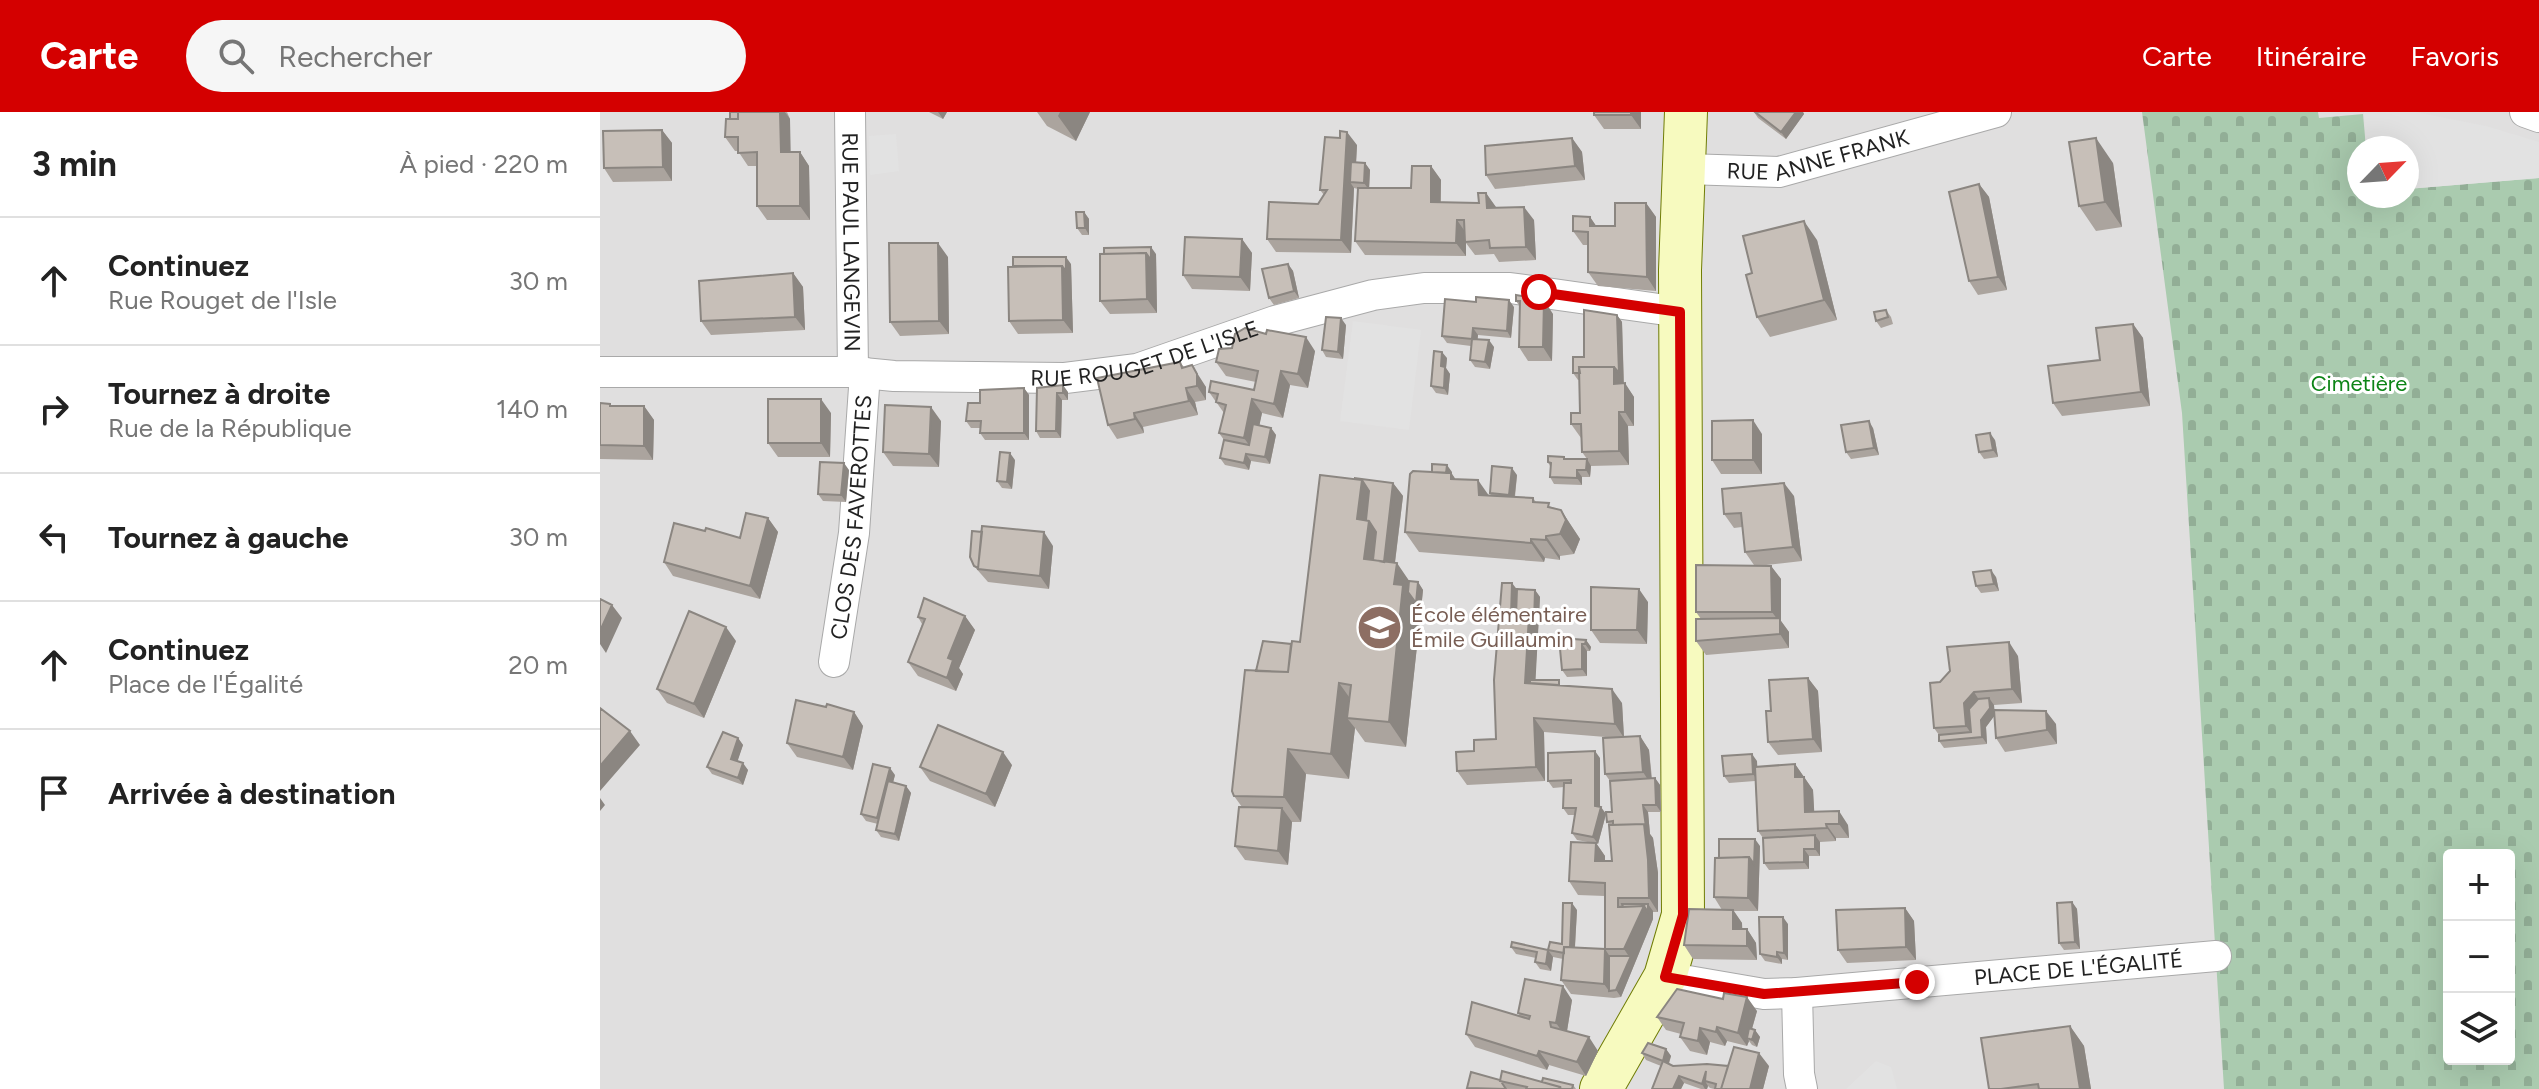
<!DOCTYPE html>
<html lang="fr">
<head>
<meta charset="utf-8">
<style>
	body { margin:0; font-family:Figtree,sans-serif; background:#f6f6f6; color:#222 }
	.controls { position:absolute; right:24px; bottom:24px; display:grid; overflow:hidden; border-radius:8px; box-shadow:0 8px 32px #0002 }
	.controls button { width:72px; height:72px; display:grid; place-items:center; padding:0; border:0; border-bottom:2px solid #e0e0e0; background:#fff; color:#222; font:40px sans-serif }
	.compass { position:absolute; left:1747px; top:24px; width:72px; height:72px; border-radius:50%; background:#fff; box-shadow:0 8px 32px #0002; rotate:65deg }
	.stop { position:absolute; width:24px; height:24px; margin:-18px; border:6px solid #d40000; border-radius:50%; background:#fff }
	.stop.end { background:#d40000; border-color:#fff; box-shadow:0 2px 8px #0008 }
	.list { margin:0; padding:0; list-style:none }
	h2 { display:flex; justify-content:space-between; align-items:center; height:104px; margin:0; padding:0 32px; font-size:34px }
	h2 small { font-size:26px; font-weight:400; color:#767676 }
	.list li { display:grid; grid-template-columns:52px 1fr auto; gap:24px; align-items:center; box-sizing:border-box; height:128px; padding:0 32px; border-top:2px solid #e0e0e0 }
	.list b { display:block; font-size:30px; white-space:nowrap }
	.list p { margin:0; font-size:26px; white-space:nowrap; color:#767676 }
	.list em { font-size:26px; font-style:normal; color:#767676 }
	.icon { flex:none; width:44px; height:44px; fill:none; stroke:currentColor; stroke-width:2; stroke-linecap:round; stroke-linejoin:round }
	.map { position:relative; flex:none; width:1939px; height:977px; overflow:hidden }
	header { display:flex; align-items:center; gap:48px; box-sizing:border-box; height:112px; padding:0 40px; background:#d40000; color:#fff }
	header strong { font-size:38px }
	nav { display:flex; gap:44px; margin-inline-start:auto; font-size:28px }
	.search { width:560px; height:72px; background:#f6f6f6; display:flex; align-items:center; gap:20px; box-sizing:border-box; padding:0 28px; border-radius:44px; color:#767676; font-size:30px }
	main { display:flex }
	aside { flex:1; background:#fff }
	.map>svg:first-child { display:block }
	.residential { fill:#e0dfdf; fill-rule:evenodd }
	.cemetery { fill:url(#cemetery-stones); fill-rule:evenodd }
	.parking { fill:#e2e2e2 }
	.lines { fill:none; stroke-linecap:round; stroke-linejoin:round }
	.street-casing { stroke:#a9a9a9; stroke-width:32 }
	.secondary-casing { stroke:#707d05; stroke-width:44 }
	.street { stroke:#fff; stroke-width:30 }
	.secondary { stroke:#f7fabf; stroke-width:42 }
	.wall { fill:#aba49e }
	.shaded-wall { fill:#8b8681 }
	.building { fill:#c7bfb8; stroke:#8b8681; stroke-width:2 }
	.route { stroke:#d40000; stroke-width:10 }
	.labels { text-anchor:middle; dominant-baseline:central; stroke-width:6; stroke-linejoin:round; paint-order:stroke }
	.street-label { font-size:22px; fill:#222; stroke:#fff }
	.park-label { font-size:22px; fill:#0c8416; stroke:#fff }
	.education-label { font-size:22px; fill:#785e54; stroke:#fff; text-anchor:start }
</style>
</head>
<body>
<header>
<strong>Carte</strong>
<div class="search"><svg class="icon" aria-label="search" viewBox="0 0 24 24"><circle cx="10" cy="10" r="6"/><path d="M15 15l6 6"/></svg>Rechercher</div>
<nav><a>Carte</a><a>Itinéraire</a><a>Favoris</a></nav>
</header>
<main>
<aside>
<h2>3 min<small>À pied · 220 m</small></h2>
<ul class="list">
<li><svg class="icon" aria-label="ahead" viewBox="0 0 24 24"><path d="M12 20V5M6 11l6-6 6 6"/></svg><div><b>Continuez</b><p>Rue Rouget de l'Isle</p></div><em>30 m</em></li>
<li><svg class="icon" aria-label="right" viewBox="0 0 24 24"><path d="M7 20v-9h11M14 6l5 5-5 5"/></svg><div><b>Tournez à droite</b><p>Rue de la République</p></div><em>140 m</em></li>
<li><svg class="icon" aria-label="left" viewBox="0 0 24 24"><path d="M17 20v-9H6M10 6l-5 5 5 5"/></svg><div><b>Tournez à gauche</b></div><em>30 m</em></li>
<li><svg class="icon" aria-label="ahead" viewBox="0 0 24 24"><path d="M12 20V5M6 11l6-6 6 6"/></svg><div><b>Continuez</b><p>Place de l'Égalité</p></div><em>20 m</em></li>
<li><svg class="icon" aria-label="arrive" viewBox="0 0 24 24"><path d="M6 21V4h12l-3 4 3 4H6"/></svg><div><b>Arrivée à destination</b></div></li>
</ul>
</aside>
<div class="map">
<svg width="1939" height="977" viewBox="0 0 1939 977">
	<defs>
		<pattern id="cemetery-stones" width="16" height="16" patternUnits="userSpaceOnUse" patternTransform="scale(2)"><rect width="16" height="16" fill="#aacbaf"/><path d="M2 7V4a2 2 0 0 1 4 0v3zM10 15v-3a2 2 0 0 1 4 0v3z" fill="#92ae96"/></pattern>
	</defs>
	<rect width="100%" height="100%" fill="#f2efe9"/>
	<path class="residential" d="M0,0h1939v977h-1939zM1759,36h48v48h-48zM1849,743h60v204h-60z"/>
	<path class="cemetery" d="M1542,0h176l1,6 44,-4 3,34h-7v48h48v-7l132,-11v911h-315l-42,-676zM1849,743h60v204h-60z"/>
	<path class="parking" d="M1764,0h52l70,14 53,16v36l-132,11v-41h-41z
		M296,22l3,37 -29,4 -1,-39z
		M753,209l68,9 -12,100 -69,-9z
		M1276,949l15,6 6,22h-51z"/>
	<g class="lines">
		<defs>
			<g id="street">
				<path id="s1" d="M250,0l3,260"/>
				<path d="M1925,0l14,5"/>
				<path id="s2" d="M1086,57l93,3 217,-60"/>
				<path id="s3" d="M0,260h253l41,4 171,2 72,-9 138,-48 98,-26 51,-7h86l170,24"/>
				<path id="s4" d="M234,550l20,-129 11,-160"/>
				<path id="s5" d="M1065,865l99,17 33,-1 419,-37"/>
				<path d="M1197,881l2,81 3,15"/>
			</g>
			<path id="secondary" d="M1001,977l64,-112 18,-62 -3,-645 6,-158"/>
		</defs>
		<use href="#street" class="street-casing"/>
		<use href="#secondary" class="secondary-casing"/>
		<use href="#street" class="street"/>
		<use href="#secondary" class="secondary"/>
	</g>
	<path class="wall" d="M187,0l3,7v33h10l9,14 1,54h-43l-10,-14v-40h-9l-10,-15h-3l-10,-14 5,-18z
		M329,0h18l-4,7z
		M437,0h53l-14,29 -29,-15z
		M1041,0v17h-37l-10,-14z
		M1154,0h49l1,2 -18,25 -28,-21z
		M62,18l10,13v38l-59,1 -9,-14z
		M972,26l10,14 3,28 -90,9 -9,-14z
		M757,33l-1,18h9l5,7 -1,18h42l20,-22 10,14v22l38,1 7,-10 10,15 38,12 2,40 -37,2 -5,-8 -19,1 -9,-12v13l-101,-1 -10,-14 3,-52 -4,-1 -3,65 -75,-1 -9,-13 51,-35 6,-9 -4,-5z
		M1513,51l9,64 -26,4 -17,-25z
		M1379,72l10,13 18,93 -29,5 -9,-14z
		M1765,84h18v1l-16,2z
		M1046,91l10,14v74l-58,-5 -10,-14v-27h-5l-10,-14 17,-14 6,9h19z
		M484,100l5,7v16h-7l-5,-7z
		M642,127l10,14 -2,38 -58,-2 -9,-14z
		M1217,128l20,80 -67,17 -13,-20 -5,-44z
		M556,142l1,59 -47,1 -10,-13z
		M348,145l1,77 -49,2 -10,-14z
		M471,152l2,69 -55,1 -9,-13z
		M688,152l5,7 6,27 -25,7 -5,-7z
		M193,161l10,14 2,43 -94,5 -10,-14z
		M916,183l37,19 -1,47h-24l-9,-14 1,-40 -4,-6z
		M914,195l-3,31 -33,-3 -1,5 17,7 -4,22 -15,-2 -5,-7 1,-14 -24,-3 -5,-7z
		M1286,198l5,7 2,7 -12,4 -5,-7z
		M1017,203l5,7 2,61 10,14v29h-6l1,39 -38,1 -1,11h-8v8l-28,-1 -4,-7v-11l-2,-4 18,-3h21l-5,-7 -1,-14 -10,-14 9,-11v-33h-2l-5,-7 11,-16z
		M1533,212l10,14 7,68 -88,10 -9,-13 47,-43z
		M746,213l-3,34 -17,-2 -4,-7z
		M715,239l-7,37 -18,-3 -7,33 -21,-5 -3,12 12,3 5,7 -6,29 -19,-3 -2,9 -24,-5 -5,-7 4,-18 -5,-7 5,-20 -15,-21 45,-2 2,-8 -30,-6 -10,-14z
		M847,246l-1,10 4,6 -2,21 -12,-2 -5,-7z
		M580,250l4,5 22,20v13l-11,2 3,13 -55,12 1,6 -27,6 -9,-14z
		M424,276l5,7v45h-44l-5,-7v-5h-9l-5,-7 14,-18z
		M437,276l31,4v8h-6l-1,38h-21l-4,-7z
		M0,291l12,3h32l10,14 -1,40 -53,-1z
		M231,301l-1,44h-52l-10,-14z
		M341,309l-2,46 -46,-1 -10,-14z
		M1273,316l6,27 -28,4 -5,-7z
		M1162,322v40h-41l-9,-14z
		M1395,328l3,17 -14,2 -5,-7z
		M415,348l-3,29 -10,-1 -5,-7z
		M249,358l-3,32 -23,-1 -5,-7z
		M852,360v2l3,5 34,17h2l-1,-3 27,-18 -2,22 18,1 3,4 25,8 19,29 -6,15 -14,2v4l-15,-2 -1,4 -125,-10 -14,-20z
		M793,371l10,13 -8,67 14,18 9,1 5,8 -17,157 -41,-5 -10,-14 -6,51 -43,-5 -5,48h-9l-4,43 -43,-5 -10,-14 7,-39 -8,-11 22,-125 35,-27 9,-2z
		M1194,384l8,65 -45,5h14l10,13v42l8,11v16l-83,7 -10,-14 5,-22 -5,-7 58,-47 -9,-13 -3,-25 -8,1 -10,-14z
		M168,406l10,14 -18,67 -87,-23 -9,-14 41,-31 35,7z
		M453,434l-4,43 -61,-7 -14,-16z
		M1396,465l3,14 -18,2 -5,-7z
		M917,477l18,1 5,7 -5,83 28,6 59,17 2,34 16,-1 9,14 3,28h3l5,7 1,27h-13l2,22 3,4 5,35v39h-5v7l-32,78 -7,1 -43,-4 -10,-14 2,-21 -10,-2 -2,14 -11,-2 -5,-7 1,-4 -20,-4 -5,-7 37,3 14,-6 15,-34 -2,38 30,1v-53l-27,-1 -9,-14 24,-38 -16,-3 -5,-7 3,-18h-7l-5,-7 1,-21 -11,1 -5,-7 52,-23v49l6,7 -8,30 -2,-1 9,13v5h7l-3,-36 -2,-3 5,-10 -2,-31 -5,-7 13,-36 -74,-6 1,49 -78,4 -10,-14 17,-20 22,-12z
		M1048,490l-1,42 -47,-1 -9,-13z
		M365,504l10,14 -16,38 4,6 -7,17 -38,-15 -10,-14 14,-38 -4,-7z
		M959,526l27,2 5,7 -1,4h-3v25l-20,1 -5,-7z
		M136,529l-32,77 -37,-15 -10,-14z
		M1418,544l4,47 -28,2v5l62,14 1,20 -52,8 -9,-14 -2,-22 -8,11 1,17 -43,4 -5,-7v-6l-5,-7 6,-46z
		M1208,566l10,13 4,61 -44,3 -10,-13 3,-31z
		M254,600l9,14 -10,44 -56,-13 -10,-14z
		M138,626l5,7 -6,16 11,9 -5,15 -31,-11 -5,-7z
		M1157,649v6l38,-3 18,26 1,22 34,13 1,13h-13v3l-16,1v14h-11v13l-40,1 -5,-7 -1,-25 -5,-7 -3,-50 -26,2 -5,-7z
		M412,653l-17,42 -65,-26 -10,-14z
		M295,663l-2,7 13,4 5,7 -12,48 -18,-4 -5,-7 2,-6 -12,-3 -5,-7z
		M1160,734l-2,65h-24l8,12v6h5l9,14 1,17 -64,-1 -9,-14 38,-35 -8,-13 5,-39z
		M1472,790l5,7 3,40 -16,1 -5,-7z
		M1305,796l9,13 2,39 -69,3 -9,-13z
		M1188,812v36l-6,-1v5l-17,-3 -5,-7z
		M972,888l-5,31 31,20 -12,25 -37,-11 -2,5 -72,-23 -9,-13 54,-18 -2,-3z
		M1157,899l-5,18 3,1 5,7 -3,10 -5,-2 -3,-4 -2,5 -20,-5 -2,5 -15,-4 -3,13 -17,-4 -10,-14 1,-3 -15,-4 -9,-13z
		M1470,914l14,20 7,43h-102z
		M1066,937l5,7 -2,8 4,2h96l-6,23h-49l-4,-1 -2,-2 -1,3h-6l-17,-6 -3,6h-29l9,-23 -15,-6 -4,-7z
		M900,968l42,2 31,3 3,4h-108l-1,-1z"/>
	<path class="shaded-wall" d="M180,0h5l5,7 1,47 -10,-14z
		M338,0h9l-4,7z
		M460,0h30l-14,29 -18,-25z
		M1031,0h10v17l-10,-14z
		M1196,0h7l1,2 -18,25 -5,-7z
		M62,18l10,13v38l-9,-14z
		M747,20l10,13 -2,37h-5l4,6 -3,65 -10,-13z
		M972,26l10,14 3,28 -10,-14z
		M1496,26l17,25 9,64 -17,-25z
		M200,40l9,14 1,54 -10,-14z
		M765,51l5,7 -1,20 -5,-7z
		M831,54l10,14 -1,35 -9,-13z
		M1379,72l10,13 18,93 -9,-13z
		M886,81l10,14 1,14 -10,-13z
		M1046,91l10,14v74l-9,-14z
		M924,95l10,13 2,40 -10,-13z
		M484,100l5,7v16l-4,-7z
		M990,105l9,13 -9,-4z
		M857,108l9,13v23l-10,-13z
		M1204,109l13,19 20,80 -13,-20z
		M642,127l10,14 -2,38 -10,-14z
		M338,131l10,14 1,77 -10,-13z
		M551,135l5,7 1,59 -10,-14 -1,-46z
		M466,145l5,7 2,69 -10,-13 -1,-54z
		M688,152l5,7 6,27 -5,-7z
		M193,161l10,14 2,43 -10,-13z
		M909,188l5,7 -3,31 -4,-7z
		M944,188l9,14 -1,47 -9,-14z
		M1017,203l5,7 2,75 -10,-13z
		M741,206l5,7 -3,34 -5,-7z
		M1533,212l10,14 7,68 -9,-14z
		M873,216l5,7 -1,11 -5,-7z
		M706,225l9,14 -7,37 -10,-14z
		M889,228l5,7 -4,22 -5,-7z
		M842,240l5,6 -1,10 4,6 -2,21 -4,-7 -3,-22z
		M592,253l14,22v13l-9,-14z
		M681,259l9,14 -7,33 -9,-14z
		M1025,271l9,14v29l-9,-14z
		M463,273l5,7v8l-5,-7z
		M424,276l5,7v45l-5,-7z
		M586,276l9,14 3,13 -9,-14z
		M457,281l5,7 -1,38 -5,-7z
		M221,287l10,14 -1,44 -9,-14z
		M652,287l10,14 -8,39 -10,-14z
		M44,294l10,14 -1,40 -9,-14z
		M331,295l10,14 -2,46 -10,-13z
		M1019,300l9,14 1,39 -10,-14z
		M534,301l9,14 1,6 -9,-14z
		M1153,308l9,14v40l-9,-14z
		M1269,309l4,7 6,27 -5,-7z
		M671,316l5,7 -6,29 -5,-7z
		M1390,321l5,7 3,17 -5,-7z
		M410,341l5,7 -3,29 -5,-7z
		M646,342l5,7 -2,9 -5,-7z
		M987,347l4,7 -1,11 -4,-7z
		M244,351l5,7 -3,32 -5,-7z
		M847,353l5,7v2l13,19 -19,-8z
		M912,356l5,7 -3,27 -5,-7z
		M977,358l5,7v8l-5,-7z
		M762,368l31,3 10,13 -11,90 -28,-27 -7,-40z
		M878,368l14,20 -13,-5z
		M1184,371l10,13 8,65 -9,-14z
		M961,398l19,29 -6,15 -14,-20z
		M168,406l10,14 -18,67 -10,-13z
		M444,420l9,14 -4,43 -9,-13z
		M946,424l14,20v4l-14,-20z
		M931,427l14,19 -1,4 -13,-19z
		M797,451l17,25 -1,11 8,11 -15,137 -17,-25 5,-138z
		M1171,454l10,13v42l8,11v16l-9,-14v-11l-8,-11z
		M1391,458l5,7 3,14 -5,-7z
		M818,470l5,8 -2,20 -5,-7z
		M912,471l10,13 -6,26 -5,-6z
		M1039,477l9,13 -1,42 -10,-14z
		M935,478l5,7 -5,93 -10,-7 4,-67z
		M12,493l10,13 -16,35 -6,-9v-13z
		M365,504l10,14 -16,38 4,6 -7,17 -9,-13 1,-20z
		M126,515l10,14 -32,77 -10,-14z
		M986,528l5,7 -1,4 -5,-7z
		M1409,530l9,14 4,47 -10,-14z
		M982,532l5,7v25l-5,-7z
		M1208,566l10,13 4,61 -9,-13z
		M739,571l18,25 -10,10 8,10 -6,51 -18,-25z
		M1012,577l10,14 2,35 -9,-14z
		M1374,580l9,14 -9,10 1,23 -9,-13 -2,-23z
		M1389,586l5,7 1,10 -9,12 1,17 -5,-7 -1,-17z
		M1446,599l10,13 1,20 -10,-14z
		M254,600l9,14 -10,44 -10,-13z
		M934,606l10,14 1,49 -9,-14z
		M30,619l10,14 -40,46v-25z
		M1040,624l9,14 3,36 -9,-14z
		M138,626l5,7 -7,21 -5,-7z
		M688,637l18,25 -5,48 -17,-25z
		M995,639l5,7v53l1,-4 5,7 -8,30 -5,-7z
		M403,640l9,13 -17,42 -9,-13z
		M1152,642l5,7 1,20 -5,-7z
		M143,651l5,7 -5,15 -5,-7z
		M1195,652l18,26 2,35 -10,-13 -10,-35z
		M290,656l5,7 -13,50 -5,-7z
		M1055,666l5,7 1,27 -5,-7z
		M306,674l5,7 -12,48 -4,-7z
		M0,686l5,7 -5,6z
		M1043,693l5,7 2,22 3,4 5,35v39l-9,-14z
		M682,696l10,14 -4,43 -10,-14z
		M1239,699l9,14 1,13 -10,-14z
		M1226,712l10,14v3l-9,-13z
		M1215,723l5,7v14l-5,-7z
		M1155,727l5,7 -2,65 -10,-13 1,-41z
		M996,731l9,13v18l-10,-13z
		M1204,737l5,7v13l-5,-7z
		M1472,790l5,7 3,40 -5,-7z
		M972,791l5,7 -3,51 -5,-7z
		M1048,792l5,7v8l-32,78 -5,-7 14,-32 -6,-9 20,-43z
		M1305,796l9,13 2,39 -10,-13z
		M1133,798l9,13 1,20 -10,-14z
		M1183,805l5,7v36l-4,-7z
		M1147,817l9,14 1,17 -10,-14z
		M1005,837l9,14 -5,28 -5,-7z
		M948,838l5,7 -2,14 -5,-7z
		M1177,840l5,7v5l-5,-7z
		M963,874l9,14 -6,37 -10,-14z
		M1147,885l10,14 -8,28 -2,-1 2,3 -2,5 -9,-13z
		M1470,914l14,20 7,43h-11z
		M1117,915l10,14 -2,5 -9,-14z
		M1100,916l10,14 -3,13 -9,-14z
		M1155,918l5,7 -3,10 -5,-7z
		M989,925l9,14 -12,25 -9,-14z
		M1066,937l5,7 -4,12 -4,-7z
		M939,939l10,14 -2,5 -10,-14z
		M1159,941l10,13 -6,23h-13z
		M1106,959l-1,10 3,5 -1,3h-2l-3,-5z
		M1079,964l5,7 -3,6h-8z"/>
	<path class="building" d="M130,0h8v7h-8z
		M138,0h42l1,40h19v54h-43v-54l-19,1v-16h-13l1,-18h12z
		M994,0h37v3h-37z
		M1155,0h41l-15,20z
		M62,18l1,37 -59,1 -1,-37z
		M740,19l7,1 -6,108 -74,-1 2,-37 49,2 9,-14h-7l5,-53 15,1z
		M972,26l3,28 -89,9 -1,-29z
		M1496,26l9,64 -26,4 -10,-64z
		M751,50l14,1 -1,20 -14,-1z
		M812,54h19v36l48,1 -1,-10h8l1,15 37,-1 2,40 -36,1 -1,-8 -24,2 -1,-22h-7l-1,23 -101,-2 3,-53h53z
		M1379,72l19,93 -29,4 -20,-89z
		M1015,91h31l1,74 -59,-5v-40l-15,-1v-15l17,1v9h25z
		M476,100h8l1,16h-8z
		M1204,109l20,79 -67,17 -11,-42 6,-2 -9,-37z
		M585,125l57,2 -2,38 -57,-2z
		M289,131h49l1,78 -49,1z
		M551,135v13l-5,-7 -42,1v-6z
		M546,141l1,46 -47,2v-47z
		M413,145h53v14l-4,-5h-49z
		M688,152l6,27 -25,7 -7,-29z
		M462,154l1,54 -54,1 -1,-54z
		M193,161l2,44 -94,4 -2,-40z
		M916,183l28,5 -1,47h-24l1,-46h-4z
		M876,185l33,3 -2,31 -34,-3 -1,11 -30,-3 3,-37 31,3z
		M984,198l33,5 2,58 -5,-6h-35l1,6h-7v-16h11z
		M1286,198l2,7 -12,4 -2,-9z
		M726,205l15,1 -3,34 -16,-2z
		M1533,212l8,68 -88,11 -5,-37 52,-6 -4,-32z
		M645,216l21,6 1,-4 39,7 -8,37 -17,-3 -7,33 -22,-5 -8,39 -25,-5 7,-28 -10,-3 2,-8 -9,-2 2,-11 43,9 4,-19 -42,-9 3,-13 13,-1 3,-14z
		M872,227l17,1 -4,22 -15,-2z
		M834,239l8,1 -1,14 4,1 -1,21 -13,-2z
		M580,250l2,6 10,-3 5,9v12l-11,2 3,13 -55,12 1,6 -27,6 -11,-47z
		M979,255h35v17l11,-1v29h-6v39l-37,1 -1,-28h-10v-11h9z
		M463,273v8h-6l-1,38h-20l1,-43z
		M424,276v45h-44l1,-12h-15l2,-18h12v-13z
		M168,287h53v44h-53z
		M0,291l10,1v2h34v40l-44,-1z
		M285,293l46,2 -2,47 -46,-2z
		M1153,308v40h-41v-39z
		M1269,309l5,27 -28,4 -5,-27z
		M653,312l18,4 -6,29 -19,-3 -2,9 -24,-5 4,-18 25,5z
		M1390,321l3,17 -14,2 -3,-17z
		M400,340l10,1 -3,29 -10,-1z
		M948,344l16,1v2h23l-1,11h-9v8l-27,-1 1,-14 -3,-1z
		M220,350l24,1 -3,32 -23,-1z
		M832,352l15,1 -1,8 -14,-1z
		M892,354l20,2 -3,27 -19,-2z
		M813,359l38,2v6l27,1 1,15 54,3v4l16,1 -1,4 13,3 5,10 -6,14 -14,2v4l-15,-1v4l-126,-11 5,-58z
		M720,363l42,5 -5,39 12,2 -5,38 33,4 -3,21 9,1 -14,137 -42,-4 4,-33 -12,-2 -8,71 -43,-5 -4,48 -50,-1 -2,-5 13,-121 43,2 4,-31 8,1z
		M754,366l39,5 -9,79 -11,-2 3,-28 -7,-11 -3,-1 3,-29 -7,-11z
		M1184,371l9,64 -48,5 -4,-39 -17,1 -2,-25z
		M146,401l22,5 -18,68 -86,-24 10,-39 31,8 1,-3 34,10z
		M382,414l62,6 -4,44 -62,-7z
		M372,419l10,1 -4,36 -4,-2 -4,-9z
		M1096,453l75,1 1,46h-76z
		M1391,458l3,14 -18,2 -3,-14z
		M809,469l9,1 -2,21 -8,-11z
		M902,471h10l-1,33h18l-4,67 87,6 3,35 -81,-6 2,49 -79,4 -1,-19 18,-1v-11l22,-1 -2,-59z
		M991,475l48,2 -2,41h-46z
		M917,477l18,1 -1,33 -5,-7h-13z
		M324,486l41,18 -17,42 5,2 -6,18 -39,-16 17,-43 -7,-2z
		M0,487l12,6 -12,26z
		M89,499l37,16 -32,77 -37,-15z
		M1180,506v16l-84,7v-22z
		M959,526l27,2 -1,4h-3v25l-20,1z
		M663,529l28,3 -3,28 -32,-1z
		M1409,530l3,47 -38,3 -10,11 2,23 -32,2 -4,-45 10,-1 10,-11 -3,-24z
		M1208,566l5,61 -45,3 -2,-31h5l-2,-31z
		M930,568h29v5l-29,-2z
		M1389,586l1,10 -9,12 1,17 -43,4v-6l32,-3 -2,-23 9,-10z
		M196,588l30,7 1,-3 27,8 -11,45 -56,-14z
		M0,596l30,23 -30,35z
		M1394,598l52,1 1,19 -51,8z
		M338,613l65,27 -17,42 -66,-27z
		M123,620l15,6 -7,21 12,4 -5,15 -31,-11z
		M1040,624l3,36 -38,2 -2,-36z
		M995,639v55l6,1 -8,30 -21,-4 4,-25h-13l1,-25h7v-3l-23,1v-28z
		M1152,642l1,20 -29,2 -2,-20z
		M273,652l17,4 -13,50 -16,-4z
		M1195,652v13h9l1,35 34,-1v13h-13l1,4 -69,3 -3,-64z
		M1055,666l1,27h-13l3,22 -2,-3 -31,1v-4l-6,1 -1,-10h6l-2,-31z
		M288,669l18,5 -11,48 -19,-4z
		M639,695l43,1 -4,43 -43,-5z
		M1044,712l4,36 1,38h-31v9l26,-1 -20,43h-19v-66l-36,-2 2,-39 25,1 -1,18h17l-3,-36z
		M1215,723v14h-11v13l-40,1 -1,-25z
		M1119,727h36l-1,25 -5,-7 -30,1z
		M1149,745l-1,41 -34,-1 1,-39z
		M1472,790l3,40 -16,1 -2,-40z
		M963,791h9l-2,44h-6v6l-16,-3 2,-8 12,2z
		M1022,792h26v8l-4,-6 -21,1z
		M1305,796l1,39 -68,3 -2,-40z
		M1089,797l44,1v19h14v17l-63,-1z
		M1159,805h24l1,36 -7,-1v5l-17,-3z
		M912,830l36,8 -2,14 -11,-2 2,-10 -26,-5z
		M964,835l41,2 -1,35 -43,-4z
		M1009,844h22l-15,34 -7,1z
		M925,867l38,7 -7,37 -6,-1 1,5 38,10 -12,25 -38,-11 -2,5 -71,-22 6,-32 57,17 1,-3 -12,-3z
		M1077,877l46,10 1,-6 23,4 -9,36 -21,-6 -1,5 -16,-4 -2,13 -18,-4 4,-14 -27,-6z
		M1470,914l10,63h-41l-1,-5 -37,5h-12l-8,-51z
		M1149,916l6,2 -3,10 -5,-2z
		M1048,931l18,6 -3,12 -21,-8z
		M1134,935l25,6 -9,36h-29z
		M1063,949l10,5 34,-2 21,2 -7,23h-6l1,-5 -11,-3 1,-10 -4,13 -23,-8 -6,13h-21z
		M902,959l58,16 -1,2h-33l1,-2 -27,-6z
		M871,960l29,8 6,9 -39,-1z
		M943,966l30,7 -1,4h-11l-1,-2 -18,-5z"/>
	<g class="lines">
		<path class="route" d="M939,180l141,20 3,603 -18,62 99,17 153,-12"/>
	</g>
	<defs>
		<symbol id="school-disc" viewBox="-11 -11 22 22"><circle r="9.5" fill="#8d6e63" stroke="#fff"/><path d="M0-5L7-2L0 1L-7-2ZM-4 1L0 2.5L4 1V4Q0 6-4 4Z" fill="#fff"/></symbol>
	</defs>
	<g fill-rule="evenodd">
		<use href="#school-disc" x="754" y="490" width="51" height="51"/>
	</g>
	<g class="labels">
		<g class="street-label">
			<text stroke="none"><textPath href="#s2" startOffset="134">RUE ANNE FRANK</textPath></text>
			<text stroke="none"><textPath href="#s1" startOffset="130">RUE PAUL LANGEVIN</textPath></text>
			<text stroke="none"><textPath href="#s3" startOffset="548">RUE ROUGET DE L'ISLE</textPath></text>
			<text stroke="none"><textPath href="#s4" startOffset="146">CLOS DES FAVEROTTES</textPath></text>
			<text stroke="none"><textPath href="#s5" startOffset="416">PLACE DE L'ÉGALITÉ</textPath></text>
		</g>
		<g class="park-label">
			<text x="1759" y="271">Cimetière</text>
		</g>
		<g class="education-label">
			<text x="811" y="502">École élémentaire<tspan x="811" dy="25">Émile Guillaumin</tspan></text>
		</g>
	</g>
</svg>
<div class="controls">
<button>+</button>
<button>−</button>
<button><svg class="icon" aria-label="layers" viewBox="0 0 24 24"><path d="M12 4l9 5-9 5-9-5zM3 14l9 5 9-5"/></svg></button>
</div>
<svg class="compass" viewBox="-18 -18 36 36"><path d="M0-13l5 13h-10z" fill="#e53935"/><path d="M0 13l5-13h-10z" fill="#767676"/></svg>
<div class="stop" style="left:939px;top:180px"></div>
<div class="stop end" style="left:1317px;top:870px"></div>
</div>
</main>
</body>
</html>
